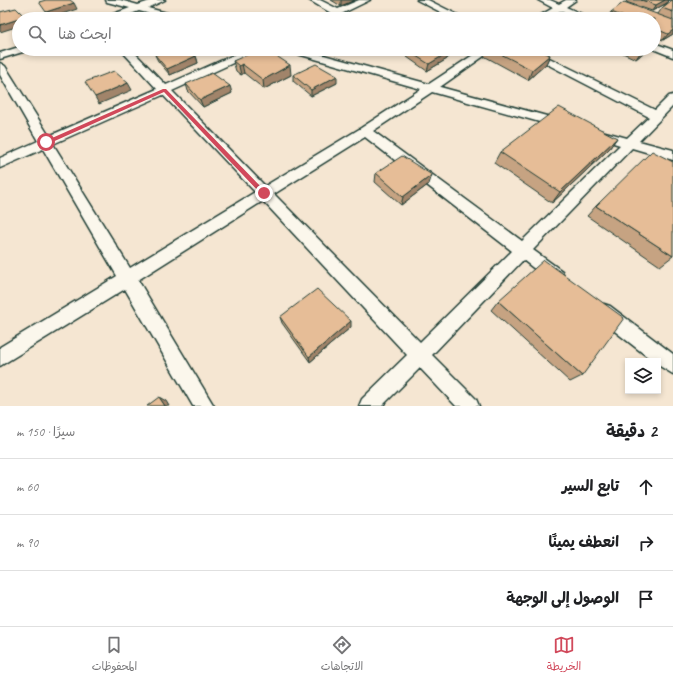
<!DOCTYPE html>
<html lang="ar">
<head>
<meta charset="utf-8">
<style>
	body { margin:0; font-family:Caveat,"Playpen Sans Arabic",sans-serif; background:#f6f6f6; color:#202124; direction:rtl }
	.controls { position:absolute; right:12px; bottom:12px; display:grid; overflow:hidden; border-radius:0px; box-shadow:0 2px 6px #0003 }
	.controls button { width:36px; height:36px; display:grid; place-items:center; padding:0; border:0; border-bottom:1px solid #e0e0e0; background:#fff; color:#202124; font:20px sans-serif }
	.stop { position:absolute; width:12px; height:12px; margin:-9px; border:3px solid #d1495b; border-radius:50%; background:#fff }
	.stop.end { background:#d1495b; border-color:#fff; box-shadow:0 1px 4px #0008 }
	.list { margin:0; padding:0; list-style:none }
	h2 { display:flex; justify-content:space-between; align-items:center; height:52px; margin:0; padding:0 16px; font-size:17px }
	h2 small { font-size:13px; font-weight:400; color:#757577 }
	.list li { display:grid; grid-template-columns:26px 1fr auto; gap:12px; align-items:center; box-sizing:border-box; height:56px; padding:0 16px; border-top:1px solid #e0e0e0 }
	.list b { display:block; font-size:15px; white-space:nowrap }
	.list em { font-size:13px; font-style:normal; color:#757577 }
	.icon { flex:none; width:22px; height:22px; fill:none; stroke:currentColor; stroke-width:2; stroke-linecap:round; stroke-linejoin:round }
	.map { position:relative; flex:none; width:673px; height:406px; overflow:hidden; direction:ltr }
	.search { position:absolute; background:#fff; box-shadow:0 2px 6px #0003; left:12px; right:12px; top:12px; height:44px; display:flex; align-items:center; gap:10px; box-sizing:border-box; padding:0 14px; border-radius:22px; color:#757577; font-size:15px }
	.sheet { height:220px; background:#fff }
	nav { display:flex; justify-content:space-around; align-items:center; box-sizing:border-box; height:56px; border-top:1px solid #e0e0e0; background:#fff; font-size:11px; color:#757577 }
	nav a { display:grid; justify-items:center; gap:2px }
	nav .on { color:#d1495b }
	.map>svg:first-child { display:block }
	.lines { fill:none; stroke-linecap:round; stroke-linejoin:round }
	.minor-casing { stroke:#1f3d34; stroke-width:3 }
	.minor { fill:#fbf7ec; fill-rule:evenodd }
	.wall { fill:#c6a382; stroke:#1f3d34 }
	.shaded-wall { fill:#a1846a; stroke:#1f3d34 }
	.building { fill:#e6bd97; stroke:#1f3d34 }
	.route { fill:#d1495b }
</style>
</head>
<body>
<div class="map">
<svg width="673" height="406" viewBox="0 0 673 406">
	<rect width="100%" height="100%" fill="#f5e6d2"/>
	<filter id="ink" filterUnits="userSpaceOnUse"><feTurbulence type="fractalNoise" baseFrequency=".025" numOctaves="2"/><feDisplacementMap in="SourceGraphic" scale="8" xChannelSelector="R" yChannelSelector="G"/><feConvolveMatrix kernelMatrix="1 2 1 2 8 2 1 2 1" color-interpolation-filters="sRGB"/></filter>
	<g filter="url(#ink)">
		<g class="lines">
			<defs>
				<path id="minor" d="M106,0h14l18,5 15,-5h12l-17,8 34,9 2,2h-15l-30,-8 -22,8h-14l2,-2 25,-9 -23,-6z
					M309,0h11l18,9 21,-9h11l-39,19h-12l12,-6z
					M417,0h11l38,19h-12z
					M538,0h12l9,4 7,-4h10l-10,7 27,12h-13l-20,-8 -14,8h-12l19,-11z
					M658,0l15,1v6l-14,-5z
					M654,43l19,7v7l-20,-8h1z
					M19,47v2h8l-1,2 -26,8v-6z
					M120,49h11l35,36 81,-36h13l-1,2 -87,40 93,95 96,-58 60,-39 -134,-38 -1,-2h16l127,35 53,-35h12l-54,38 125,34 2,3 -2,3 -4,1 -129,-36 -59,39 149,110 98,-96 -26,-8 -2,-3 2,-3 4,-1 29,8 22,-21 -131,-68h13l124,61 14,-14 4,-1v11l-34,35 34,9v10l-41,-12 -99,102 29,21 2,5 -2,5 -6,2 -6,-2 -27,-21 -91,95 44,44 3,7h-23l-36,-38 -38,38h-23l3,-7 45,-44 -144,-154 -125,79 76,126h-21l-68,-117 -125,77v-19l117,-71 -74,-127 -43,19v-10l38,-17 -38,-66v-12l5,3 44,70 108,-47zM163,95l92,97 -125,76 -77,-124zM365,137l147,114 -92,91 -146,-148z
					M604,304l6,2 63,48v20l-15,-9v-4h-5l-55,-43 -2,-6 2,-6z"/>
			</defs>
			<use href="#minor" class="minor-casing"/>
			<use href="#minor" class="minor"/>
		</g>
		<path class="wall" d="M331,0h24l-14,6z
			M627,0h41l-1,3 -15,8 -26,-9z
			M673,0v34l-10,6 -9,-4v-17h-44l-3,-1 4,-6 47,2 4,-6z
			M272,49l1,4 18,22 -27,14 -20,-16 -3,2 -5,-4 -3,-10z
			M486,49h51l13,6 -4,9 -18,16 -44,-24z
			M614,49h34l-12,10z
			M408,51l41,1 -2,7 -20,12 -20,-14z
			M155,55l41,1 2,7 -28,12 -12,-14z
			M293,75l44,8 -26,13 -18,-15z
			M186,84l46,9 -29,14 -15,-16z
			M617,138l-8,11 -57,54 -58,-40 6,-11z
			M376,173l53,11 -28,21 -26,-23z
			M596,206l77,50 -13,10 -73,-50z
			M498,301l84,75 -12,6 -79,-72z
			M280,317l71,10 -41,35 -28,-39z"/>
		<path class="shaded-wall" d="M341,0h14l-14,6z
			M665,0h3l-1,3 -15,8 4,-6z
			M74,3l3,6 -27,9 -4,-6z
			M25,17l2,2h-8v7l-19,6v-7z
			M673,30v4l-10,6 5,-6z
			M75,49h12l-10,4z
			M272,49l2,9 -5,-7z
			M645,49h3l-12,10 4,-6z
			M449,52l-2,7 -20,12 2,-7z
			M550,55l-4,9 -18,16 4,-10z
			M196,56l2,7 -28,12 -3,-6z
			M242,64l2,9 -3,2 -2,-9z
			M290,65l1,10 -27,14 -1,-9z
			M337,76v7l-26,13v-6z
			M128,83l4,7 -33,14 -4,-7z
			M230,86l2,7 -29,14 -3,-7z
			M617,138l-8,11 -57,54 8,-11z
			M432,175l-3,9 -28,21 2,-8z
			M351,321v6l-41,35 -1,-5z
			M159,397l7,4 3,5h-4z"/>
		<path class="building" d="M46,0h24l4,3 -28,9 -7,-10z
			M641,0h24l-9,5z
			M672,0h1v12l-11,-4z
			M624,2l49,18v10l-5,4 -14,-6v-9h-24l-19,-7z
			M16,8l9,9 -25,8v-13z
			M590,17l4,2h-7z
			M171,49h14l11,7 -29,13 -12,-14z
			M260,49h12l-3,2 21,14 -27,15 -21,-16 -3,2 -6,-5z
			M411,49h31l7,3 -20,12 -21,-13z
			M491,49h46l13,6 -18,15z
			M632,49h13l-5,4z
			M316,64l21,12 -26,14 -18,-15z
			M114,71l14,12 -33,14 -10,-15z
			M212,73l18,13 -30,14 -14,-16z
			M559,107l58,31 -57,54 -60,-40z
			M652,151l21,11v94l-77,-50z
			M402,156l30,19 -29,22 -27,-24z
			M544,260l80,58 -42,58 -84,-75z
			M317,289l34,32 -42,36 -29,-40z
			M159,397l6,9h-18z"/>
	</g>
	<path class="route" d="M163,89h3l100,103v3h-4l-98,-103 -116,52 -5,-2z"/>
</svg>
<div class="controls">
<button><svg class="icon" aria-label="layers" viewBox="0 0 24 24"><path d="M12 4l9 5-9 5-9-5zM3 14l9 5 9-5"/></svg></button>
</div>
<div class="stop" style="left:46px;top:142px"></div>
<div class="stop end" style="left:264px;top:193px"></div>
<div class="search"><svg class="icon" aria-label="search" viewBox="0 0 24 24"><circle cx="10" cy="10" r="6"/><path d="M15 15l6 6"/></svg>ابحث هنا</div>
</div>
<section class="sheet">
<h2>2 دقيقة<small>سيرًا · 150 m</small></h2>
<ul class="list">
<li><svg class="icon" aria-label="ahead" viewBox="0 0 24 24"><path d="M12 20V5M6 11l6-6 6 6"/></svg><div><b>تابع السير</b></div><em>60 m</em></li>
<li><svg class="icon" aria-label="right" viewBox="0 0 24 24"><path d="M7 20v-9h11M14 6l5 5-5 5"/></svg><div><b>انعطف يمينًا</b></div><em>90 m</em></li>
<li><svg class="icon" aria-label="arrive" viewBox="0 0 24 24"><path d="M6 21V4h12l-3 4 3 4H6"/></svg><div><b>الوصول إلى الوجهة</b></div></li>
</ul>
</section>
<nav>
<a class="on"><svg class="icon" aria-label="map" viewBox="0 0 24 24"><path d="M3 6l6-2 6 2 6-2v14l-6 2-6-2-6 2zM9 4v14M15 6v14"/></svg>الخريطة</a>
<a><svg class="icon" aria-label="directions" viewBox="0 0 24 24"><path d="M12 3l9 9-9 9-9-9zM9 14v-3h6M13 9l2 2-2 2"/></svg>الاتجاهات</a>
<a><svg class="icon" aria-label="saved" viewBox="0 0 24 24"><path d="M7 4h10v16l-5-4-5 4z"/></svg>المحفوظات</a>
</nav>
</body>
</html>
